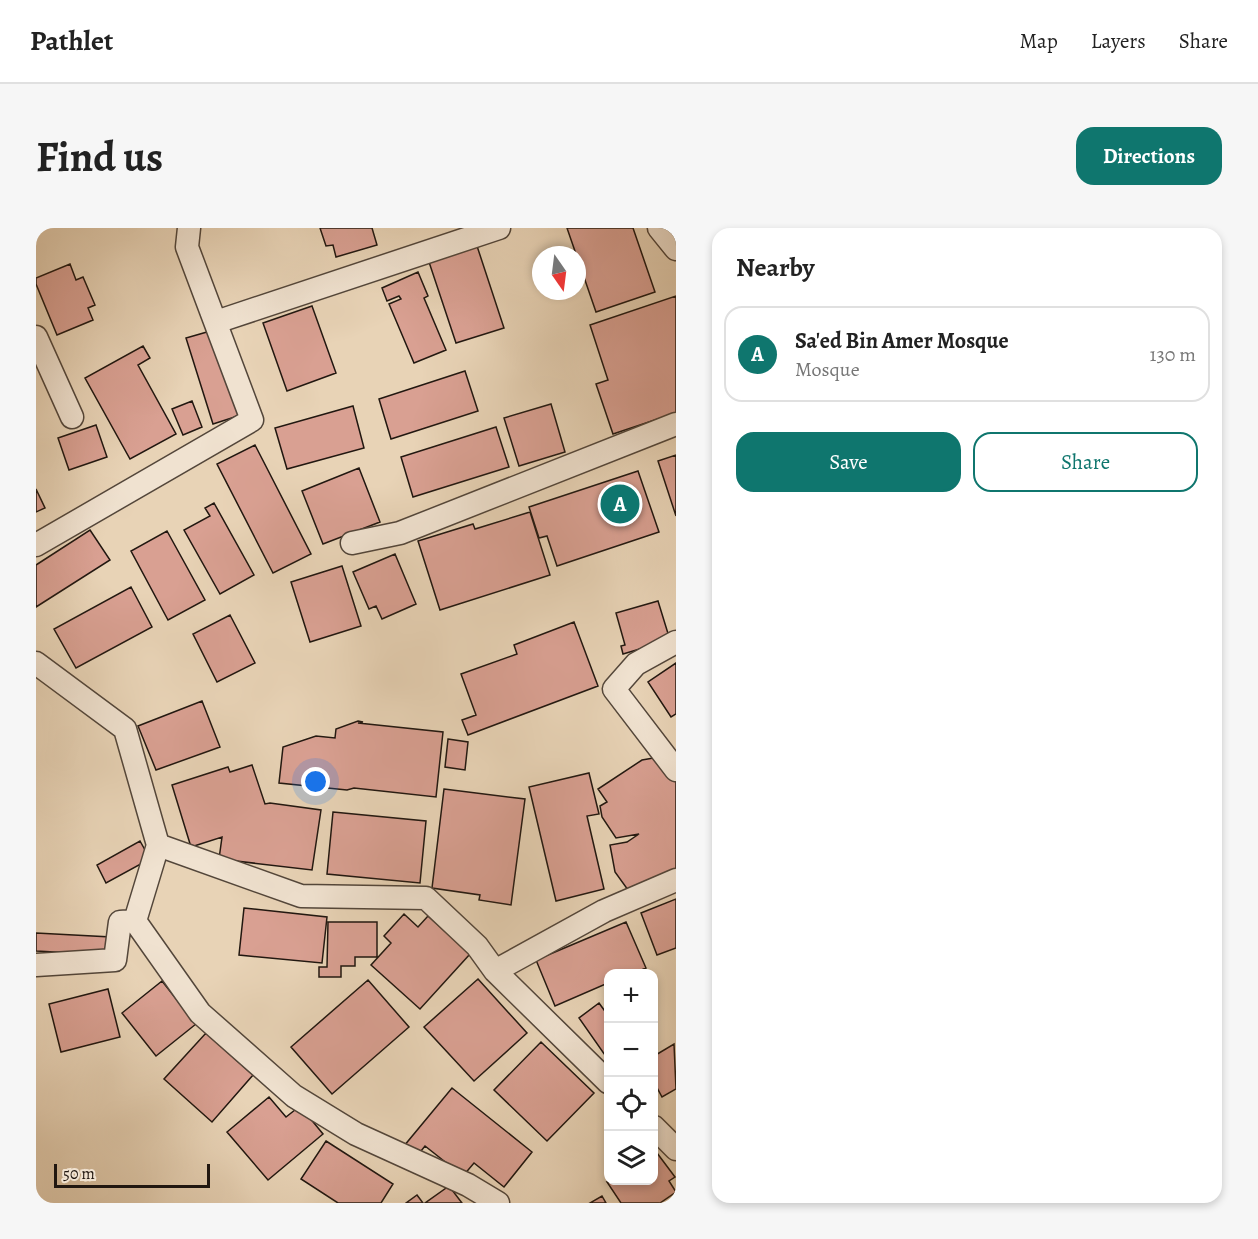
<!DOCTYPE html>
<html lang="en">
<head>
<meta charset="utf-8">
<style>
	body { margin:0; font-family:Alegreya,serif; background:#f6f6f6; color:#222 }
	.controls { position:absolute; right:18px; bottom:18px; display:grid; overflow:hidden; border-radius:12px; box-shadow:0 3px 9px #0003 }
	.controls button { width:54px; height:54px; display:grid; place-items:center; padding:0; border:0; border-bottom:2px solid #e0e0e0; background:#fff; color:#222; font:30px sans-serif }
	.compass { position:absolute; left:496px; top:18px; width:54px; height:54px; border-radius:50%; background:#fff; box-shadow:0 3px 9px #0003; rotate:166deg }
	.scale { position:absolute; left:18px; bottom:15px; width:156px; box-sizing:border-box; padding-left:6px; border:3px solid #211710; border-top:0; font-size:16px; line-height:21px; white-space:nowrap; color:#211710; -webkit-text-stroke:4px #f0e2d0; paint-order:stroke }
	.you { position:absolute; left:280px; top:554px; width:21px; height:21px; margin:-15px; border:4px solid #fff; border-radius:50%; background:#1a73e8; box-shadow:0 0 0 9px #1a73e833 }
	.badge { display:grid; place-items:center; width:39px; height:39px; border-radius:50%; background:#0f766e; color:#fff; font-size:20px; font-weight:700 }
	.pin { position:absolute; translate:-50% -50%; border:3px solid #fff; box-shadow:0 2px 6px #0006 }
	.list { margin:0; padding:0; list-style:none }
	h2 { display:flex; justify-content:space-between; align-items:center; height:78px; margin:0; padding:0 24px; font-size:26px }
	h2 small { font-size:20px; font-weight:400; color:#767676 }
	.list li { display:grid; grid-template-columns:39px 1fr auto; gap:18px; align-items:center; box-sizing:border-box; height:96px; margin:0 12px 12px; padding:0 12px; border:2px solid #e0e0e0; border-radius:18px }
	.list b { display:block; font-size:22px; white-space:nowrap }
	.list p { margin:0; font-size:20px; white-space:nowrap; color:#767676 }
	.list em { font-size:20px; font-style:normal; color:#767676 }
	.actions { display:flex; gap:12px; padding:18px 24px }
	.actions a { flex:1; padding:14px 0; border:2px solid #0f766e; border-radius:18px; text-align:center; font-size:21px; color:#0f766e }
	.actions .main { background:#0f766e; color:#fff }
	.icon { flex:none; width:33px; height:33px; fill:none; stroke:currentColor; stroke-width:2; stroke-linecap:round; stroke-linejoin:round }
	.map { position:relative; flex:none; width:640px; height:975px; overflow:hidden; border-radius:18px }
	header { display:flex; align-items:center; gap:36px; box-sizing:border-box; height:84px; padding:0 30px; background:#fff; border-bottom:2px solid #e0e0e0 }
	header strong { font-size:28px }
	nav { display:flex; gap:33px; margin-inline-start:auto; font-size:21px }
	.intro { display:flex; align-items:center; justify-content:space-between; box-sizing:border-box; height:144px; padding:0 36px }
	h1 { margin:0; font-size:42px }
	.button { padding:15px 27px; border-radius:18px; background:#0f766e; color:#fff; font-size:21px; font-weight:700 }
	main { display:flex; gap:36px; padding:0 36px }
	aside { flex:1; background:#fff; border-radius:18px; box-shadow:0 3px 9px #0003 }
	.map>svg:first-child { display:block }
	.building { fill:#d9a092; stroke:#211710; stroke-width:1.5 }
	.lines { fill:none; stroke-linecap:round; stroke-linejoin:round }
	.street-casing { stroke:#53463a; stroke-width:25 }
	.street { stroke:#f0e2d0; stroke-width:22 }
</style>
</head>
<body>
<header>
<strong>Pathlet</strong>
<nav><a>Map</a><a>Layers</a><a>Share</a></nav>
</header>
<div class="intro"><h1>Find us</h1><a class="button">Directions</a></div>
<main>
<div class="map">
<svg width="640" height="975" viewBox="0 0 640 975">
	<rect width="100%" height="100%" fill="#e8d3b6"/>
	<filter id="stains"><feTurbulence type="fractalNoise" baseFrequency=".00333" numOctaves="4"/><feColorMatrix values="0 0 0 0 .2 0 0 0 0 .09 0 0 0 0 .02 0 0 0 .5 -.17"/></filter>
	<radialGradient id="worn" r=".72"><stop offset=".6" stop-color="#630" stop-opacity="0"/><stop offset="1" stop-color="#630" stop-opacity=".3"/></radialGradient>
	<path class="building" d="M284,0h52l5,17 -41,12 -3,-12 -7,1z
		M531,0h66l22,64 -59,20z
		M441,18l27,82 -48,15 -27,-81z
		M34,36l6,16 7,-3 12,28 -7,3 5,12 -36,15 -21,-51v-6z
		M382,44l10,24 -4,2 22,52 -32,13 -25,-59 12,-5 -2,-3 -12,5 -5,-13z
		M640,68v117l-63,21 -17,-50 12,-4 -18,-55z
		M276,78l24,67 -49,18 -24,-68z
		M178,102l27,85 -28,9 -27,-86z
		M107,118l7,12 -12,7 38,69 -46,25 -45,-81z
		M429,143l13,40 -87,28 -12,-40z
		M156,173l10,26 -19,8 -11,-26z
		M515,176l14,48 -46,14 -15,-48z
		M317,178l11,42 -77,21 -12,-41z
		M60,197l11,32 -38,13 -11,-32z
		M460,199l13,40 -96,30 -12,-40z
		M219,217l56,109 -38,19 -56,-109z
		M640,227v61l-18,-55z
		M323,240l21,54 -57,22 -21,-53z
		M602,243l21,61 -102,34 -10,-30 -8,2 -10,-31z
		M0,261l9,19 -9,4z
		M178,275l40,72 -34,19 -36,-64 26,-14 -5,-8z
		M494,284l20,63 -110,35 -22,-69 55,-17 2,5z
		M54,302l20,30 -74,47v-42z
		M131,303l38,69 -37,20 -37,-69z
		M359,326l21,50 -34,15 -6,-13 -7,3 -16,-37z
		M306,338l19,60 -51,16 -19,-60z
		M95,359l21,40 -76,41 -22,-39z
		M622,373l12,39 -47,14 -2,-8 4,-1 -9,-32z
		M194,387l25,48 -38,19 -24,-48z
		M538,394l24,64 -130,49 -6,-15 14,-5 -15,-41 56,-20 -3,-9z
		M640,435v51l-5,3 -23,-35z
		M166,473l18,46 -64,23 -18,-44z
		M322,493l5,1 -5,1 85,9 -7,65 -82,-9 -7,2 -68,-7 4,-36 33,-11 19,2 1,-9z
		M412,511l20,3 -3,28 -20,-3z
		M623,529l17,25v86l-27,18 -21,4 -13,-18 -5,-27 17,-3 12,-8 -23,4 -14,-21 -2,-11 7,-4 -9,-13 44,-29z
		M216,537l13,39 5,-1 51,7 -9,60 -93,-11 3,-22 -31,10 -19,-62 56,-18 2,5z
		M553,545l10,41 -12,2 17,73 -48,12 -27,-114z
		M408,561l81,10 -14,106 -32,-5 1,-5 -48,-7z
		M297,584l93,9 -6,62 -93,-9z
		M104,613l10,18 -44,24 -9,-18z
		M640,671v49l-19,7 -16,-42z
		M208,680l83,9 -5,46 -83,-8z
		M368,686l14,13 10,-11 42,38 -50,55 -49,-44 20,-22 -7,-7z
		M292,694h49v35h-22v9h-14v11h-22v-10h8z
		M590,694l20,46 -14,6h-24v9l-53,23 -19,-46z
		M0,705l75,4 -1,18 -74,-4z
		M442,751l49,54 -53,48 -50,-54z
		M332,752l41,47 -77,67 -41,-47z
		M126,753l34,43 -40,32 -34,-43z
		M72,761l12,48 -59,15 -12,-48z
		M563,775l8,11 1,-1 -1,45 -28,-40z
		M170,805l47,42 -41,47 -48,-43z
		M505,814l53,51 -47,48 -53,-51z
		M638,816l2,45 -14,8 -8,-15v-26z
		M416,860l80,64 -28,35 -30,-24 -11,13 -38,-30 -8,10 -13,-10z
		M233,869l17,20 14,-11 23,28 -55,46 -41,-48z
		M290,913l67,43 -12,19h-43l-37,-24z
		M618,921l21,28 -6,4 7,11 -16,11h-39l-14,-21 47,-2z
		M413,958l13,17h-37z
		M381,967l6,8h-17z
		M566,968l4,7h-16z"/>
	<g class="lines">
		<defs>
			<path id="street" d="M623,0l17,21
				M180,94l283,-94
				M0,109l36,80
				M316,315l48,-10 276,-109
				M0,317l216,-125 -65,-173 2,-19
				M640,414l-40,22 -22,25 62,81
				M0,435l89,66 33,116 -23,76 65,92 94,83 62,38 112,51 30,18
				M122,617l143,51 125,2 51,48 18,25 113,111
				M0,737l79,-5 5,-38 15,-1
				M459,743l109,-60 72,-31
				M618,899l22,22"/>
		</defs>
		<use href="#street" class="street-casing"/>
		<use href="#street" class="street"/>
	</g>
	<rect width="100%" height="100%" filter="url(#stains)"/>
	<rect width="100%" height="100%" fill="url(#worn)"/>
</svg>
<div class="controls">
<button>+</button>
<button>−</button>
<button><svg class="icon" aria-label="locate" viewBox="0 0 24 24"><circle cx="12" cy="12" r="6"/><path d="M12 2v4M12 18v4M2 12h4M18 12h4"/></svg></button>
<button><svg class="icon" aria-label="layers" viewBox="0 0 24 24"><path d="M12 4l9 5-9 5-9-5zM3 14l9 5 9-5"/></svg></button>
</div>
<svg class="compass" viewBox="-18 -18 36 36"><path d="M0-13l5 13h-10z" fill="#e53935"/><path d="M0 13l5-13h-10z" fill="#767676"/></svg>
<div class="scale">50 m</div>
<div class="you"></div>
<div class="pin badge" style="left:584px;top:276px">A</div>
</div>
<aside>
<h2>Nearby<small></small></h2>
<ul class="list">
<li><span class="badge">A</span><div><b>Sa'ed Bin Amer Mosque</b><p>Mosque</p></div><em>130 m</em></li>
</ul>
<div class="actions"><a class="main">Save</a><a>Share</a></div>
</aside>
</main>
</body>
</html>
